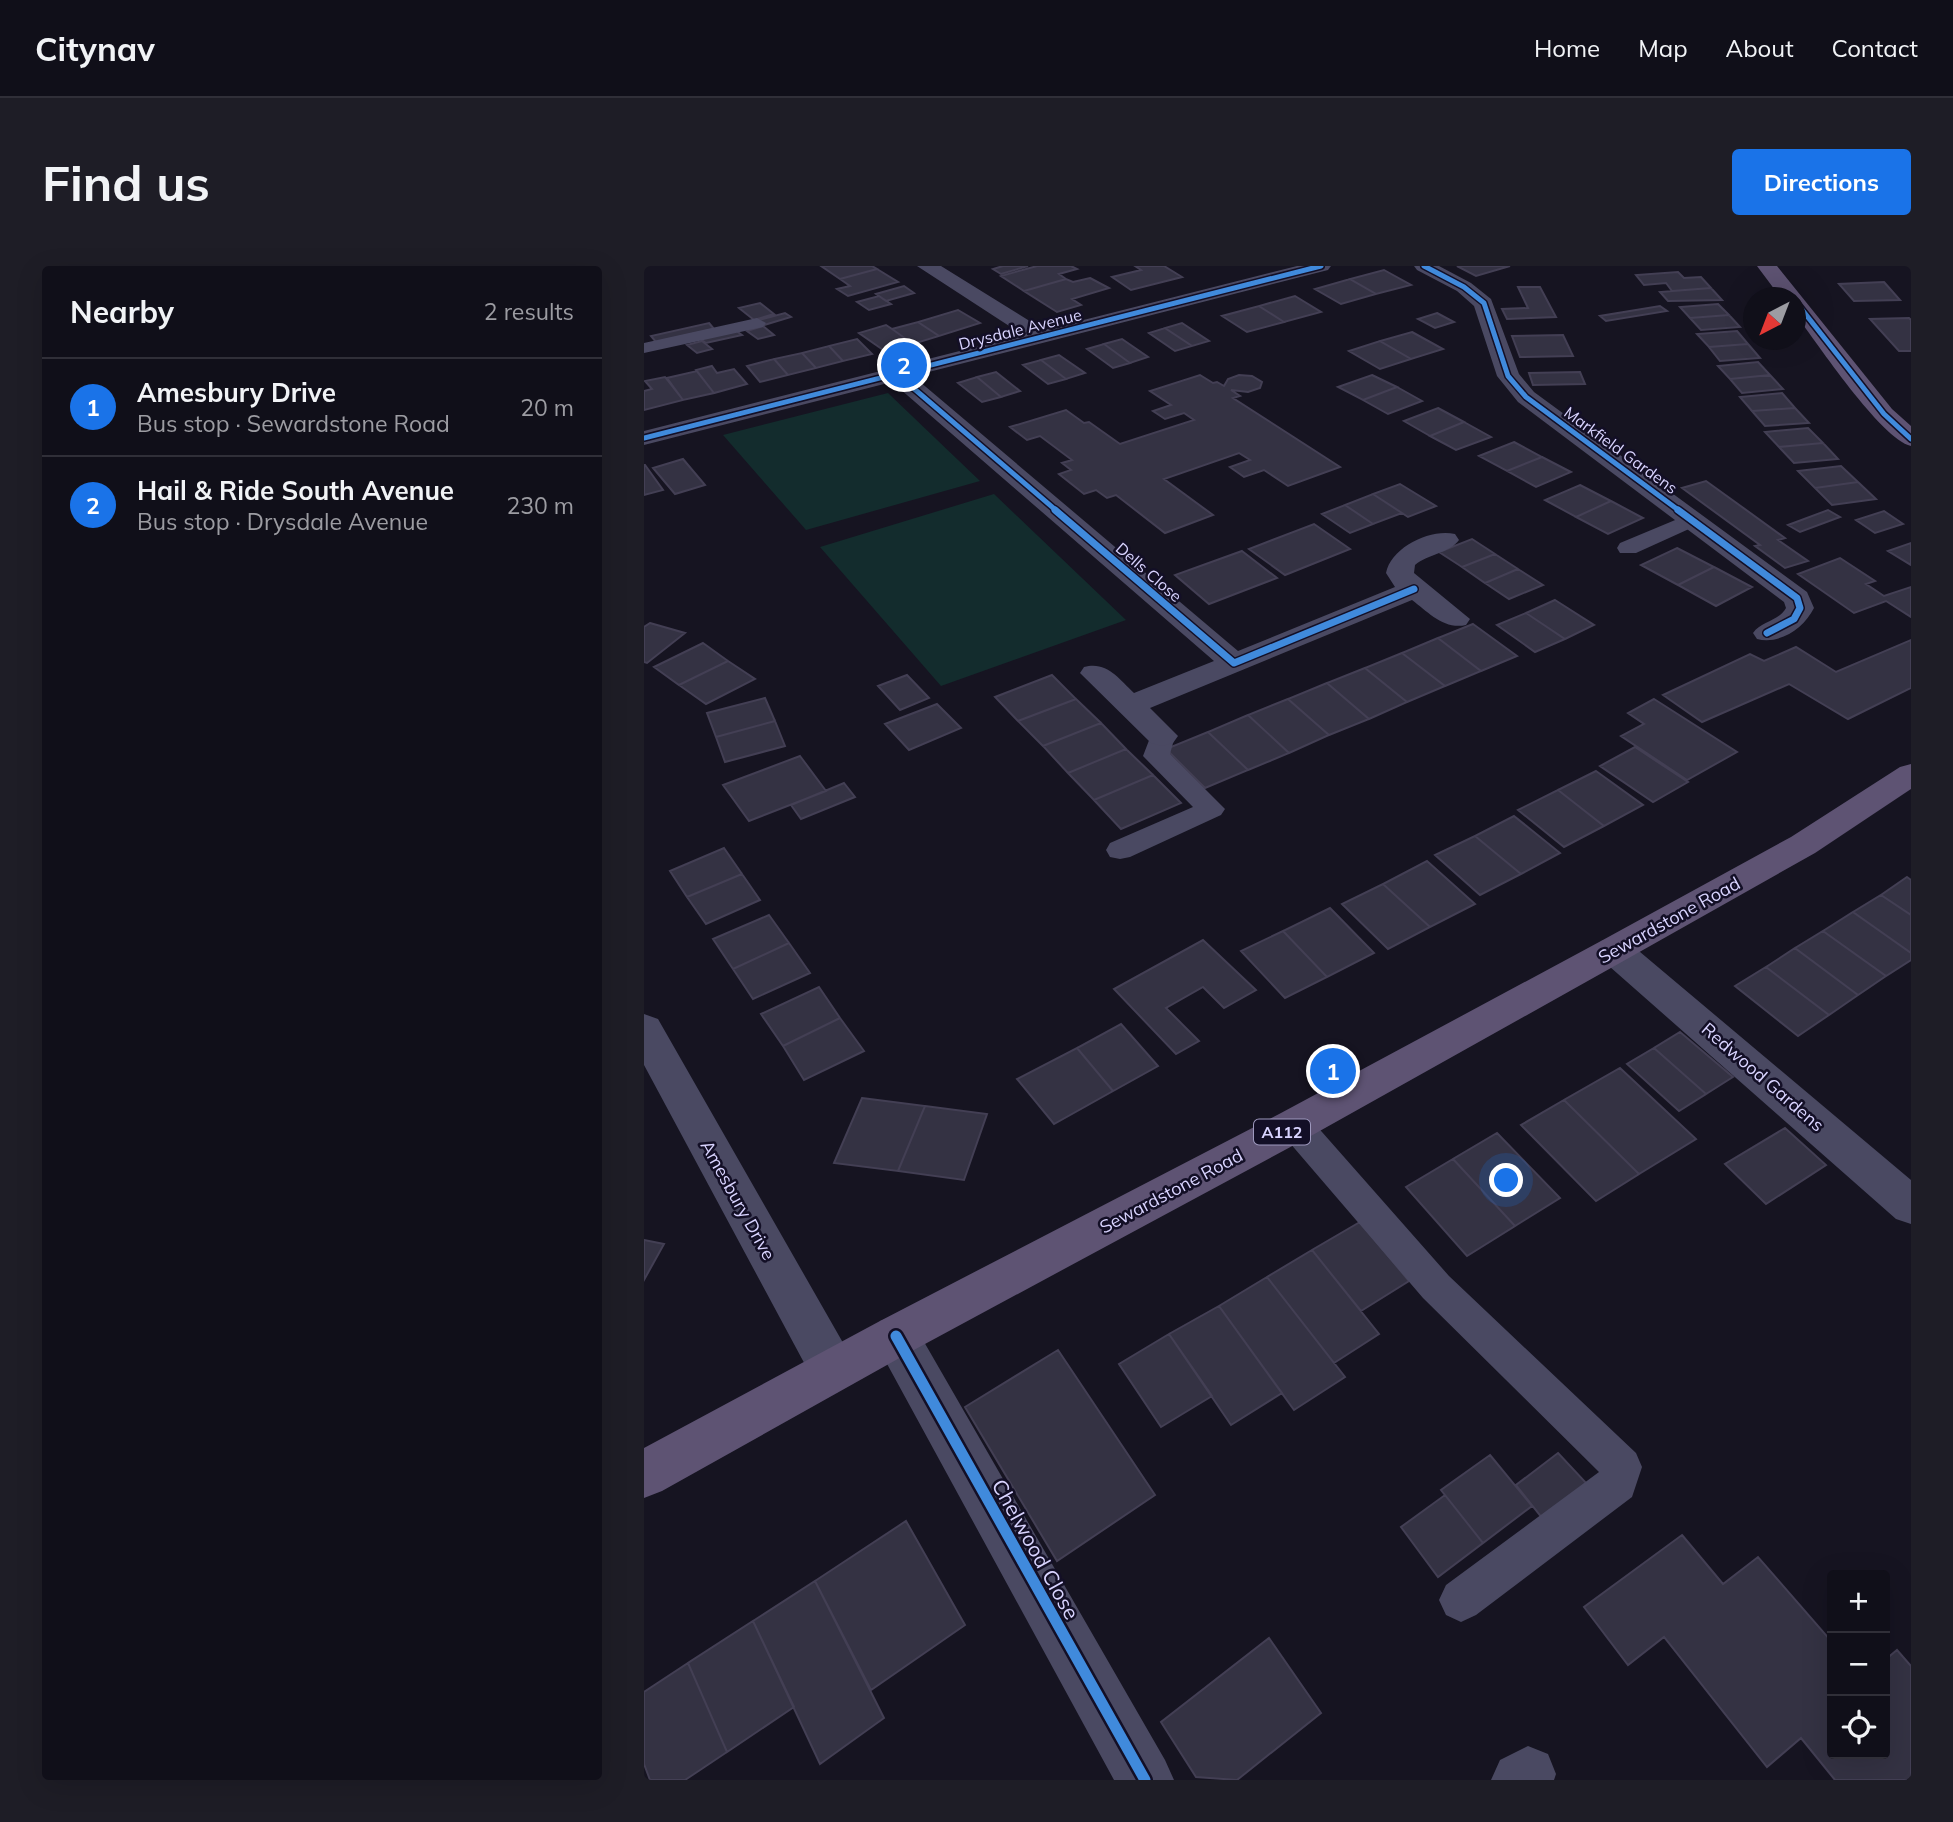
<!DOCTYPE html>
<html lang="en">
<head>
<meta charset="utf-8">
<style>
	body { margin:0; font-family:Mulish,sans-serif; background:#1e1d26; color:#f1f3f6 }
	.controls { position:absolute; right:21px; bottom:21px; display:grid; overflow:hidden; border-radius:7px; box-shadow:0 7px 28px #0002 }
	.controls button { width:63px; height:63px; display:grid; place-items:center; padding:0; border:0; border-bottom:2px solid #302f38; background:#100f19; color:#f1f3f6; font:35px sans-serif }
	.compass { position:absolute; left:1099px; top:21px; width:63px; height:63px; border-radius:50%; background:#100f19; box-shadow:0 7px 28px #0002; rotate:222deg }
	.you { position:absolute; left:863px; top:915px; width:24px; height:24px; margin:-18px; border:5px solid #fff; border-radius:50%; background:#1a73e8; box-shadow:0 0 0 10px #1a73e833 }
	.badge { display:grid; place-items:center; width:46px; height:46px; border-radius:50%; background:#1a73e8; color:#fff; font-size:23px; font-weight:700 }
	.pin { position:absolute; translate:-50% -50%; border:4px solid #fff; box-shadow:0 2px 7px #0006 }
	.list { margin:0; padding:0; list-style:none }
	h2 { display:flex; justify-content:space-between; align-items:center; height:91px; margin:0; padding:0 28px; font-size:30px }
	h2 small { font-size:23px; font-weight:400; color:#9c9ca2 }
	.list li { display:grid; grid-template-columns:46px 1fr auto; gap:21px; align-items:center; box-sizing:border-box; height:98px; padding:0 28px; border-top:2px solid #302f38 }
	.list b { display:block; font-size:26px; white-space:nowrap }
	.list p { margin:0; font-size:23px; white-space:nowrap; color:#9c9ca2 }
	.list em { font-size:23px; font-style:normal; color:#9c9ca2 }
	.icon { flex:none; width:38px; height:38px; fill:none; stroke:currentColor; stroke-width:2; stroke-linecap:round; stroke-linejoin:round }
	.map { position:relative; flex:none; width:1267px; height:1514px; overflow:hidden; border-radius:7px }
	header { display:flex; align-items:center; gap:42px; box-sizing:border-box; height:98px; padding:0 35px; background:#100f19; border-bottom:2px solid #302f38 }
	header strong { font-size:33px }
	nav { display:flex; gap:38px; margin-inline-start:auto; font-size:24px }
	.intro { display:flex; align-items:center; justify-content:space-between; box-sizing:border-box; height:168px; padding:0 42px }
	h1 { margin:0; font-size:49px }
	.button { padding:18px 32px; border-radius:7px; background:#1a73e8; color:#fff; font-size:24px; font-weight:700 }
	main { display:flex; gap:42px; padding:0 42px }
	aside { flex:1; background:#100f19; border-radius:7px; box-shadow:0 7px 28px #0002 }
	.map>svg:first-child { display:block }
	.green { fill:#132c2d }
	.building { fill:#343243; stroke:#433f54; stroke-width:2 }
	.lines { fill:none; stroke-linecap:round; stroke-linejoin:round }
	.service { fill:#4a4962; fill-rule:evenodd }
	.minor { fill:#4a4962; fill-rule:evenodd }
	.primary { fill:#5e5373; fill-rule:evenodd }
	.cycleway-far2-casing { stroke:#130f26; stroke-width:8 }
	.cycleway-far1-casing { stroke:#130f26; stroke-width:10 }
	.cycleway-casing { stroke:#130f26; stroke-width:16 }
	.cycleway-far2 { stroke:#408adc; stroke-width:5 }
	.cycleway-far1 { stroke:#408adc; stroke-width:7 }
	.cycleway { stroke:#408adc; stroke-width:11 }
	.labels { text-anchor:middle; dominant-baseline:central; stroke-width:5; stroke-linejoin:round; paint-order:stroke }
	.far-street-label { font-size:16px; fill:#d9d4ff; stroke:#130f26 }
	.shield { fill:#130f26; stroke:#9e99be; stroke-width:2 }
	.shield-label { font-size:16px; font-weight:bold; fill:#d9d4ff }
	.street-label { font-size:18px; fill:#d9d4ff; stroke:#130f26 }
	.near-street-label { font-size:21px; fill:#d9d4ff; stroke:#130f26 }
</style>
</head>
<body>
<header>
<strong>Citynav</strong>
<nav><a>Home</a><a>Map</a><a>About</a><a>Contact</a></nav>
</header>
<div class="intro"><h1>Find us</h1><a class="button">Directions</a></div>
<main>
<aside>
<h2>Nearby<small>2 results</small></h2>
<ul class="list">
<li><span class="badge">1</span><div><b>Amesbury Drive</b><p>Bus stop · Sewardstone Road</p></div><em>20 m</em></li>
<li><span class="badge">2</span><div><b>Hail &amp; Ride South Avenue</b><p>Bus stop · Drysdale Avenue</p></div><em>230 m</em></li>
</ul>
</aside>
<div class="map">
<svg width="1267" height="1514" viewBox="0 0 1267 1514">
	<rect width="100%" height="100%" fill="#161421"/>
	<path class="green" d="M244,127l92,88 -174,49 -83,-95z
		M350,228l132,126 -185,66 -121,-139z"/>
	<path class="building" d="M177,0h51l5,3 -37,10z
		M359,0h25l-27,8 -8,-5z
		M393,0h34l6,3 -18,5 7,5 -42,12 -23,-15z
		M491,0h29l18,11 -51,13 -19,-13 29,-7z
		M813,0h53l-34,10z
		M233,3l21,13 -50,14 -11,-7 13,-3 -10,-7z
		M740,4l27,15 -35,9 -26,-15z
		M1034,6l6,6 17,-1 10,11 -39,3 -6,-8 -22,2 -8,-10z
		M446,12l19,10 -37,11 9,6 -24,7 -33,-21 42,-12 7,3z
		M706,13l26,15 -35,10 -26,-15z
		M1240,16l16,18 -46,1 -15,-17z
		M260,20l10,7 -28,8 -10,-7z
		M874,21h22l16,30 -49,2 -5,-10 26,-1z
		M1067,22l11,12 -54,1 -8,-9z
		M235,30l12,8 -22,6 -12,-8z
		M651,30l26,16 -37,10 -25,-16z
		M116,37l14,11 -20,6 -15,-12z
		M1074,38l11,11 -39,3 -10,-11z
		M615,40l25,16 -37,10 -25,-16z
		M1016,40l7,5 -61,10 -6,-5z
		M314,44l22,13 -41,13 -21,-14z
		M141,47l6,4 -27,8 -5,-5z
		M793,47l17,9 -19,6 -17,-9z
		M1085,49l11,12 -39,3 -11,-12z
		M1265,52l2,2v31h-12l-29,-32z
		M274,56l21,14 -26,8 -21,-15z
		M65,57l5,6 -58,13 -5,-6z
		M538,57l27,18 -17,5 -27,-18z
		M242,59l6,4 21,15 -27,8 -27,-19z
		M119,60l11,9 -16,4 -11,-8z
		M521,62l27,18 -17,5 -26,-18z
		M91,64l7,5 -36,8 -7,-5z
		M1093,65l11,13 -39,3 -12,-13z
		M768,66l31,17 -32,10 -31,-18z
		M919,69l10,21 -53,1 -8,-21z
		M213,73l15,15 -29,7 -14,-15z
		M478,73l26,18 -18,6 -26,-19z
		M58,75l10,8 -15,4 -10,-8z
		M736,75l31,18 -31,10 -31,-18z
		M460,78l26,19 -17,5 -26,-19z
		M1104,78l12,14 -40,3 -11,-14z
		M185,80l14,15 -27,7 -14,-15z
		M158,87l14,15 -28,7 -14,-16z
		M415,89l26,18 -19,6 -25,-19z
		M130,93l14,16 -28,7 -13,-16z
		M397,94l25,19 -18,5 -25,-19z
		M1114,96l12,13 -40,4 -12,-13z
		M68,100l5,7 17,-4 13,15 -33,9 -18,-23z
		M53,105l17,22 -31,7 -16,-22z
		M352,106l24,19 -19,6 -24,-20z
		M936,106l5,12 -52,1 -4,-12z
		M556,109l13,8 4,-1 7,4 4,-7 11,-4 13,1 10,6 -2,6 -12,4 -17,-2 9,6 -7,2 107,69 -52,19 -24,-16 -20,7 -14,-10 20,-7 -11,-7 -75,26 49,36 -48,18 -49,-38 -9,3 -11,-8 -12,4 -25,-20 12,-4 -9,-7 10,-3 -32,-24 -13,4 -17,-13 56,-17 18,13 5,-1 31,22 74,-24 -10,-7 -19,6 -12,-8 18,-6 -21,-14z
		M728,109l25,12 -34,13 -25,-13z
		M1126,109l13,14 -41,4 -12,-14z
		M21,111l18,23 -39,10v-19l8,-2 -7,-8z
		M333,111l24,20 -19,5 -24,-19z
		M753,121l25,14 -34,13 -25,-14z
		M1138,127l13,15 -43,3 -12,-14z
		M794,142l26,14 -34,14 -26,-15z
		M1151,142l14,15 -44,3 -13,-15z
		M820,156l27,15 -35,13 -26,-14z
		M1164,162l15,15 -44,4 -14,-15z
		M870,176l28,15 -35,14 -28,-15z
		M1179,177l15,16 -44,4 -15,-16z
		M898,191l29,15 -35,15 -29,-16z
		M39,193l22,26 -30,9 -22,-26z
		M0,199h1l18,25 -19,5z
		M1197,200l17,16 -43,6 -17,-17z
		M1062,215l79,57 -7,2 30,21 -23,7 -30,-22 5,-1 -78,-57z
		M1214,216l18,17 -44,6 -17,-17z
		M756,218l36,22 -28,11 -35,-23z
		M936,219l31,16 -35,16 -31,-17z
		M729,228l29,19 -29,11 -28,-19z
		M967,235l32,17 -35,16 -32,-17z
		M701,239l28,19 -23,9 -28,-19z
		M1184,244l12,7 -40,15 -12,-7z
		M1240,245l19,13 -28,9 -19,-13z
		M670,258l36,25 -65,26 -36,-26z
		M828,273l23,15 -33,13 -23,-15z
		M1267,277v22l-23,-14z
		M1033,282l37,19 -36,18 -37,-20z
		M598,285l35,27 -68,26 -34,-29z
		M851,288l23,15 -33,14 -23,-16z
		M1196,292l35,23 -9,3 18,12 27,-9v30l-25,-16 -32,12 -56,-39z
		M1070,301l38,20 -36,19 -38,-21z
		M874,303l25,16 -34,14 -24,-16z
		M911,334l39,25 -29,14 -39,-26z
		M882,347l39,26 -30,13 -38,-27z
		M6,357l35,10 -38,30 -3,-1v-35z
		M829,358l44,32 -36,15 -43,-33z
		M794,372l43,33 -36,15 -43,-33z
		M1267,374v48l-63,31 -59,-35 -87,38 -39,-27 87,-41 14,7 32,-14 40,25z
		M59,377l25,18 -49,24 -25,-18z
		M758,387l43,33 -38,16 -42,-34z
		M84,395l27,18 -49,25 -27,-19z
		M721,402l42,34 -38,17 -42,-36z
		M263,409l22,23 -29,12 -22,-24z
		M408,409l24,24 -58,22 -23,-24z
		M683,417l42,36 -40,16 -41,-36z
		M121,432l10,23 -59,16 -9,-24z
		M432,433l25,24 -58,23 -25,-25z
		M644,433l41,36 -40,18 -41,-38z
		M1010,433l83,53 -50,28 -66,-44 23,-12 -16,-11z
		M293,438l24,24 -52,22 -24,-26z
		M604,449l41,38 -41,17 -40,-38z
		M131,455l10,25 -60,16 -9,-25z
		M457,457l25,26 -58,24 -25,-27z
		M564,466l40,38 -43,18 -39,-39z
		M991,481l53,35 -35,20 -53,-36z
		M482,483l27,26 -59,25 -26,-27z
		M156,490l26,35 -77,30 -26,-36z
		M952,505l47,34 -39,21 -46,-36z
		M509,509l28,28 -60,26 -27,-29z
		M200,517l11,14 -54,22 -10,-14z
		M914,524l46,36 -40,21 -46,-37z
		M870,550l46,37 -39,21 -46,-38z
		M831,570l46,38 -41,21 -45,-40z
		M80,582l18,26 -55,23 -17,-26z
		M783,595l48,43 -45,23 -47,-43z
		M98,608l18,26 -54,24 -19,-27z
		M1263,611l4,3v35l-30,-20z
		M739,618l47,43 -42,22 -46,-45z
		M1237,629l30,20v38l-58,-41z
		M686,642l44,45 -47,24 -44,-46z
		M1209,646l58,41v7l-25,16 -63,-45z
		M125,649l20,28 -56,26 -20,-30z
		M639,665l44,46 -42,21 -44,-47z
		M1179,665l63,45 -28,19 -63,-47z
		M559,674l53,50 -32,18 -21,-21 -37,21 33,33 -23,13 -62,-65z
		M145,677l21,30 -57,26 -20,-30z
		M1151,682l63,47 -29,20 -63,-48z
		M1122,701l63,48 -31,21 -63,-50z
		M175,721l21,31 -57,28 -22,-32z
		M196,752l24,33 -60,29 -21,-34z
		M477,758l37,42 -45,25 -36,-43z
		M1036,766l53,45 -27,17 -52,-46z
		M433,782l36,43 -59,33 -37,-45z
		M1010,782l52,46 -27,17 -52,-47z
		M976,802l76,71 -57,35 -75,-74z
		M218,832l63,8 -27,65 -64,-8z
		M920,834l75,74 -43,27 -75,-76z
		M281,840l62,8 -23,66 -66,-9z
		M1141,862l41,37 -60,39 -41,-40z
		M853,867l63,65 -45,28 -62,-67z
		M809,893l62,67 -48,30 -61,-69z
		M716,956l49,59 -48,30 -49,-61z
		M0,974l20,4 -20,36z
		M668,984l67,84 -45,29 -67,-86z
		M623,1011l78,100 -51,33 -75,-104z
		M575,1040l63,87 -51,32 -62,-91z
		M525,1068l43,62 -51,31 -42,-63z
		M414,1084l97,145 -98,66 -92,-154z
		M914,1187l30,32 -45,34 -27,-34z
		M846,1189l42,51 -49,37 -42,-53z
		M801,1229l38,48 -45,34 -37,-50z
		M262,1255l59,104 -94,65 -56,-109z
		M1038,1269l41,49 35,-27 74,85v112h53v-94l12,-10 14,16v114h-76l-34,-42 -34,29 -103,-130 -36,28 -44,-58z
		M171,1315l69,137 -64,46 -67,-143z
		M109,1355l41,86 -67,45 -39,-89z
		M625,1372l52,75 -84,67 -41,-3 -35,-55z
		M44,1397l39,89 -42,28h-35l-6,-16v-72z"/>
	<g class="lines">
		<path class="service" d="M113,52l9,5 -3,4 -119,26v-10z
			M1048,247l8,1 3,5 -3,5 -64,29h-16l-3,-5 3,-5z
			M518,462l9,2 4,6 -5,18 55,55 -4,6 -91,42 -10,2 -10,-2 -4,-7 4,-7 83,-36 -50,-51 10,-26z
			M651,846l12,3 142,161 187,177 6,14 -10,30 -156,118 -15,7 -15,-7 -7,-15 7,-15 153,-113 -176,-174 -140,-163 -5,-10 5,-10z"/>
		<path class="minor" d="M273,0h24l103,64 253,-64h34l-3,4 -415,106 325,275 157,-64 -9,-14c5,-26 45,-45 69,-39l4,6c-9,13 -31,14 -44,25l-1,8 56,46 -4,6c-22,5 -38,-13 -54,-25l-262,108 28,28 -5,7 -11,3 -11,-3 -71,-70 4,-6c23,-6 34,11 50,26l80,-32 -322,-279 -248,63v-14l379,-96z
			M770,0h25l32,17 20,16 28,75 15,18 273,200 7,16c-10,20 -34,37 -57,31l-4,-6c8,-12 26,-12 33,-25l-2,-6 -266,-200 -21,-26 -23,-70 -17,-15 -40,-21z
			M970,671l13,4 284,239v44l-15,-5 -295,-260 -5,-9 5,-9z
			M0,748l14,5 192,336 6,15 -6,15 -17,7 -17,-7 -172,-320z
			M252,1049l16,6 253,439 9,20h-60l-234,-429 -7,-15 7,-15z
			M884,1480l20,8 8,20 -2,6h-63l9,-20z"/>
		<path class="primary" d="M1113,0h20l115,143 19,17v20c-30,-7 -94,-103 -115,-131v-17h-15z
			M1267,498v25l-96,64 -188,106 -318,178 -397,214 -250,140 -18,7v-50l236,-127 401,-208 320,-172 190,-104 109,-70z"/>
		<defs>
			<path id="cycleway-far2" d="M780,0l40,21 20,16 24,73 18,21 155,115
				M1152,36l88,112 27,25
				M254,109l160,137
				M0,172l677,-172"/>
			<path id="cycleway-far1" d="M411,244l179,153 180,-74
				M1034,244l119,88 3,10 -6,11 -27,14"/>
			<path id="cycleway" d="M252,1070l249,444"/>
		</defs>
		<use href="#cycleway-far2" class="cycleway-far2-casing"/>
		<use href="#cycleway-far1" class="cycleway-far1-casing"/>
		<use href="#cycleway" class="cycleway-casing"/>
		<use href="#cycleway-far2" class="cycleway-far2"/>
		<use href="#cycleway-far1" class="cycleway-far1"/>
		<use href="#cycleway" class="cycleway"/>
	</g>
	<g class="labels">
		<g class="far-street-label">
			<text transform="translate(376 63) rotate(-14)">Drysdale Avenue</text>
			<text transform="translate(977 184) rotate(36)">Markfield Gardens</text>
			<text transform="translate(505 306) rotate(41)">Dells Close</text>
		</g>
		<rect class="shield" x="610" y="853.5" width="56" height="25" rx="5"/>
		<g class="shield-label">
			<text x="638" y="866">A112</text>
		</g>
		<g class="street-label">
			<text transform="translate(1025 654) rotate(-29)">Sewardstone Road</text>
			<text transform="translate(1119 811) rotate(41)">Redwood Gardens</text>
			<text transform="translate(527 925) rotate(-28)">Sewardstone Road</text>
			<text transform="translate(94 934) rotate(61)">Amesbury Drive</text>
		</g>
		<g class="near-street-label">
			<text transform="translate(392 1283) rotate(61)">Chelwood Close</text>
		</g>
	</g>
</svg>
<div class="controls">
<button>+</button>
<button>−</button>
<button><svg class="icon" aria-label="locate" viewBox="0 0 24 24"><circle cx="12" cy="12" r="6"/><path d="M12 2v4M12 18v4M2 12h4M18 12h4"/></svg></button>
</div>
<svg class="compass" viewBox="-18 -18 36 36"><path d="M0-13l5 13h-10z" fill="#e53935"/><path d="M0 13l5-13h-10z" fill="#9c9ca2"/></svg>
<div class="you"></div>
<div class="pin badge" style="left:689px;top:805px">1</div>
<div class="pin badge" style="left:260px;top:99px">2</div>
</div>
</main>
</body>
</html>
